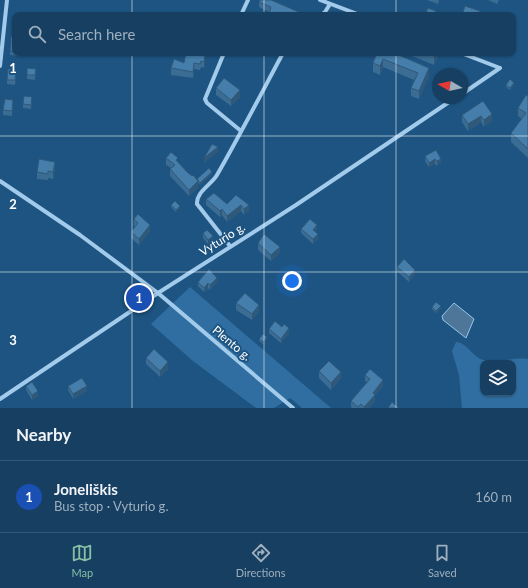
<!DOCTYPE html>
<html lang="en">
<head>
<meta charset="utf-8">
<style>
	body { margin:0; font-family:Lato,sans-serif; background:#1f4668; color:#f1f3f6 }
	.controls { position:absolute; right:12px; bottom:12px; display:grid; overflow:hidden; border-radius:8px; box-shadow:0 1px 3px #0004 }
	.controls button { width:36px; height:36px; display:grid; place-items:center; padding:0; border:0; border-bottom:1px solid #355877; background:#163f62; color:#f1f3f6; font:20px sans-serif }
	.compass { position:absolute; left:432px; top:68px; width:36px; height:36px; border-radius:50%; background:#163f62; box-shadow:0 1px 3px #0004; rotate:279deg }
	.you { position:absolute; left:292px; top:281px; width:14px; height:14px; margin:-10px; border:3px solid #fff; border-radius:50%; background:#1a73e8; box-shadow:0 0 0 6px #1a73e833 }
	.badge { display:grid; place-items:center; width:26px; height:26px; border-radius:50%; background:#8abfa5; color:#fff; font-size:13px; font-weight:700 }
	.pin { position:absolute; translate:-50% -50%; border:2px solid #fff; box-shadow:0 1px 4px #0006 }
	.list { margin:0; padding:0; list-style:none }
	h2 { display:flex; justify-content:space-between; align-items:center; height:52px; margin:0; padding:0 16px; font-size:17px }
	h2 small { font-size:13px; font-weight:400; color:#9eafbe }
	.list li { display:grid; grid-template-columns:26px 1fr auto; gap:12px; align-items:center; box-sizing:border-box; height:72px; padding:0 16px; border-top:1px solid #355877 }
	.list b { display:block; font-size:15px; white-space:nowrap }
	.list p { margin:0; font-size:13px; white-space:nowrap; color:#9eafbe }
	.list em { font-size:13px; font-style:normal; color:#9eafbe }
	.icon { flex:none; width:22px; height:22px; fill:none; stroke:currentColor; stroke-width:2; stroke-linecap:round; stroke-linejoin:round }
	.map { position:relative; flex:none; width:528px; height:408px; overflow:hidden }
	.search { position:absolute; background:#163f62; box-shadow:0 1px 3px #0004; left:12px; right:12px; top:12px; height:44px; display:flex; align-items:center; gap:10px; box-sizing:border-box; padding:0 14px; border-radius:8px; color:#9eafbe; font-size:15px }
	.sheet { height:124px; background:#163f62 }
	nav { display:flex; justify-content:space-around; align-items:center; box-sizing:border-box; height:56px; border-top:1px solid #355877; background:#163f62; font-size:11px; color:#9eafbe }
	nav a { display:grid; justify-items:center; gap:2px }
	nav .on { color:#8abfa5 }
	.map>svg:first-child { display:block }
	.green { fill:#306ea1; fill-rule:evenodd }
	.water { fill:#4d7698; stroke:#95c7ec }
	.lines { fill:none; stroke-linecap:round; stroke-linejoin:round }
	.street { stroke:#a2caea; stroke-width:4 }
	.wall { fill:#3b6c93 }
	.shaded-wall { fill:#305878 }
	.building { fill:#457eab; stroke:#305878 }
	.grid { fill:none; stroke:#fff; stroke-width:1; stroke-opacity:0.55 }
	.labels { text-anchor:middle; dominant-baseline:central; stroke-width:4; stroke-linejoin:round; paint-order:stroke }
	.street-label { font-size:12px; fill:#fff; stroke:#1d5482 }
	.grid-label { font-size:13px; text-anchor:middle; font-weight:bold; fill:#fff; stroke:#1d5482; stroke-width:4; stroke-linejoin:round; paint-order:stroke }
</style>
</head>
<body>
<div class="map">
<svg width="528" height="408" viewBox="0 0 528 408">
	<rect width="100%" height="100%" fill="#1d5482"/>
	<path class="green" d="M190,287l141,121h-29l-12,-10 -16,10h-18l-63,-47 -42,-37z
		M456,342c12,1 17,16 28,18 14,3 30,-3 44,-1v49h-66l-3,-33 -7,-24zM483,363h30v30h-30z"/>
	<path class="water" d="M454,303l20,16 -8,19 -23,-18 -1,-4z"/>
	<g class="lines">
		<path class="street" d="M320,0l40,15
			M241,15l7,-15
			M321,15l4,-3 5,-8
			M224,53l-19,46 2,4 34,28
			M461,53l39,15
			M0,66l7,-66
			M462,94l38,-26
			M0,181l80,54 78,58 135,115
			M230,246l-33,-42c-1,-12 14,-19 20,-29 23,-40 44,-81 66,-122
			M0,399l158,-106 138,-88 159,-107"/>
	</g>
	<path class="wall" d="M427,0h12l-1,4z
		M488,0h11l-2,4z
		M273,1l26,13 3,1h-33v-3l-10,-5v-5z
		M15,37v16h5v3l-10,-1v-4z
		M186,53l19,9 -1,6 -3,-1 -1,3 -6,-1 -1,9 -22,-3v-7l13,-5z
		M377,53l52,23 -10,23 -8,-3v-8l3,-8 -31,-13 -3,8 -7,-3v-9z
		M405,53h34v1l-5,11z
		M36,69l-1,11 -8,-1v-4z
		M16,74l-1,11 -8,-1v-4z
		M506,85h8l-4,5 -4,-3z
		M216,88l24,9 -9,9 -15,-11z
		M528,96v62l-17,-16v-9l11,-14 -4,-3v-8z
		M32,101l-1,8 -8,-1v-4z
		M13,104l-1,12 -9,-1v-5z
		M492,114v7l-8,6 -3,-5 -13,9 -6,-9v-7z
		M436,150l5,13 -4,3 -2,-2 -6,3 -4,-6v-5z
		M166,158l12,4 9,10 10,8 15,-6 -12,11 -2,-3v5l-9,9 -19,-20v-7l1,-1 -5,-3z
		M55,168l-2,11 -5,-1v2l-11,-1v-7z
		M236,195l13,16 -5,4 -3,-4 -14,11 -5,-7 -2,2 -14,-12v-6l21,5z
		M171,205l9,3 -4,4 -5,-5z
		M134,219l16,12 -11,14 -8,-7v-6l4,-5 -1,-1z
		M301,229h16l-2,3 3,7 -5,5 -12,-11z
		M203,233l10,7 -5,4 -5,-6z
		M258,243l22,10 -9,8 -13,-11z
		M397,267l18,7 -6,8 -12,-11z
		M198,282h19l-7,8 -2,-2 -4,4 -6,-6z
		M236,303l23,9 -7,8 -16,-10z
		M432,307l9,2 -5,4 -4,-4z
		M269,329l20,4 -8,10 -12,-10z
		M259,339h8l-4,5 -4,-3z
		M146,358l22,11 -8,8 -14,-13z
		M319,371l22,7 -10,12 -12,-12z
		M365,375l18,11 -8,9v6l-6,7h-17l-1,-1v-6l16,-19 -2,-1z
		M26,386l12,10 -6,4 -6,-10z
		M68,386l19,5 -14,8 -5,-9z"/>
	<path class="shaded-wall" d="M516,27v7l-3,8v-7z
		M436,53h3v1l-5,11v-9z
		M205,56v6l-1,6v-6z
		M383,59v8l-3,8v-9z
		M194,63v6l-1,9v-6z
		M429,68v8l-10,23v-8z
		M514,83v2l-4,5v-2z
		M240,90v7l-9,9v-6z
		M492,114v7l-8,6v-7z
		M481,116v6l-13,9v-7z
		M218,147v5l-14,11v-5z
		M435,159v5l-6,3v-4z
		M441,159v4l-4,3v-5z
		M55,162v6l-2,11v-7z
		M212,172v2l-12,11v-2z
		M198,181v6l-9,9v-6z
		M241,205v6l-14,11v-6z
		M249,205v6l-5,4v-6z
		M180,206v2l-4,4v-2z
		M222,209v6l-2,2v-6z
		M150,225v6l-11,14v-6z
		M317,225v4l-4,6v-5z
		M318,234v5l-5,5v-5z
		M213,236v4l-5,4v-4z
		M280,247v6l-9,8v-6z
		M415,270v4l-6,8v-5z
		M217,278v4l-7,8v-5z
		M208,283v5l-4,4v-4z
		M259,305v7l-7,8v-6z
		M441,306v3l-5,4v-2z
		M289,328v5l-8,10v-4z
		M267,337v2l-4,5v-2z
		M168,362v7l-8,8v-6z
		M341,372v6l-10,12v-7z
		M383,380v6l-8,9v6l-6,7h-5l9,-15z
		M87,386v5l-14,8v-5z
		M38,391v5l-6,4v-5z"/>
	<path class="building" d="M260,0h11l28,12 -1,1 4,2h-30l-3,-1 2,-7 -12,-5z
		M465,6l15,5 -1,4h-17z
		M428,8l8,3 -2,4h-9z
		M513,26l3,1 -3,8z
		M11,36l4,1v14h-5z
		M186,53h7l12,3 -1,6 -3,-1 -1,3 -6,-1 -1,9 -22,-4 3,-9 10,4z
		M377,53h17l35,15 -10,23 -8,-3 7,-15 -35,-14 -3,7 -7,-3z
		M426,53h10l-2,3z
		M27,68l9,1 -1,6h-8z
		M8,69h8l-1,11h-8z
		M224,78l16,12 -9,10 -15,-12z
		M510,79l4,4 -4,5 -4,-3z
		M526,95l2,1v53l-17,-16 15,-20 -8,-5z
		M24,96l8,1 -1,8 -8,-1z
		M5,99l8,1 -1,11 -9,-1z
		M483,101l9,13 -8,6 -3,-4 -13,8 -6,-9z
		M212,144l6,3 -14,11z
		M436,150l5,9 -4,2 -2,-2 -6,4 -4,-7z
		M171,152l7,6 -2,2 11,12 5,4 1,-1 5,6 -9,9 -19,-21 5,-4 -9,-7z
		M39,159l16,3 -2,10 -5,-1v3l-11,-2z
		M209,168l3,4 -12,11 -3,-4z
		M214,193l13,11 9,-9 13,10 -5,4 -3,-4 -14,11 -5,-7 -2,2 -14,-12z
		M175,201l5,5 -4,4 -5,-5z
		M138,214l12,11 -11,14 -8,-7 7,-9 -4,-4z
		M310,219l7,6 -4,5 5,4 -5,5 -12,-10z
		M207,230l6,6 -5,4 -5,-7z
		M264,234l16,13 -9,8 -13,-12z
		M404,259l11,11 -6,7 -12,-10z
		M209,269l8,9 -7,7 -2,-2 -4,5 -6,-6z
		M245,293l14,12 -7,9 -16,-11z
		M436,302l5,4 -5,5 -4,-4z
		M275,321l7,6 2,-3 5,4 -8,11 -12,-10z
		M263,334l4,3 -4,5 -4,-3z
		M154,349l14,13 -8,9 -14,-13z
		M329,361l12,11 -10,11 -12,-12z
		M370,369l13,11 -10,13 2,2 -11,12 -3,-3 -3,3 -7,-6 19,-22 -5,-4z
		M82,378l5,8 -14,8 -5,-8z
		M32,382l6,9 -6,4 -6,-9z
		M392,402l7,6h-11z"/>
	<path class="grid" d="M132,0v15M264,0v15M396,0v15M132,53v355M264,53v355M396,53v355M0,136h528M0,272h528"/>
	<g class="labels">
		<g class="street-label">
			<text transform="translate(222 239) rotate(-32)">Vyturio g.</text>
			<text transform="translate(232 343) rotate(40)">Plento g.</text>
		</g>
	</g>
	<g class="grid-label">
		<text x="13" y="73">1</text>
		<text x="13" y="209">2</text>
		<text x="13" y="345">3</text>
	</g>
</svg>
<div class="controls">
<button><svg class="icon" aria-label="layers" viewBox="0 0 24 24"><path d="M12 4l9 5-9 5-9-5zM3 14l9 5 9-5"/></svg></button>
</div>
<svg class="compass" viewBox="-18 -18 36 36"><path d="M0-13l5 13h-10z" fill="#e53935"/><path d="M0 13l5-13h-10z" fill="#9eafbe"/></svg>
<div class="you"></div>
<div class="pin badge" style="left:139px;top:298px;background:#1a4fb4">1</div>
<div class="search"><svg class="icon" aria-label="search" viewBox="0 0 24 24"><circle cx="10" cy="10" r="6"/><path d="M15 15l6 6"/></svg>Search here</div>
</div>
<section class="sheet">
<h2>Nearby<small></small></h2>
<ul class="list">
<li><span class="badge" style="background:#1a4fb4">1</span><div><b>Joneliškis</b><p>Bus stop · Vyturio g.</p></div><em>160 m</em></li>
</ul>
</section>
<nav>
<a class="on"><svg class="icon" aria-label="map" viewBox="0 0 24 24"><path d="M3 6l6-2 6 2 6-2v14l-6 2-6-2-6 2zM9 4v14M15 6v14"/></svg>Map</a>
<a><svg class="icon" aria-label="directions" viewBox="0 0 24 24"><path d="M12 3l9 9-9 9-9-9zM9 14v-3h6M13 9l2 2-2 2"/></svg>Directions</a>
<a><svg class="icon" aria-label="saved" viewBox="0 0 24 24"><path d="M7 4h10v16l-5-4-5 4z"/></svg>Saved</a>
</nav>
</body>
</html>
